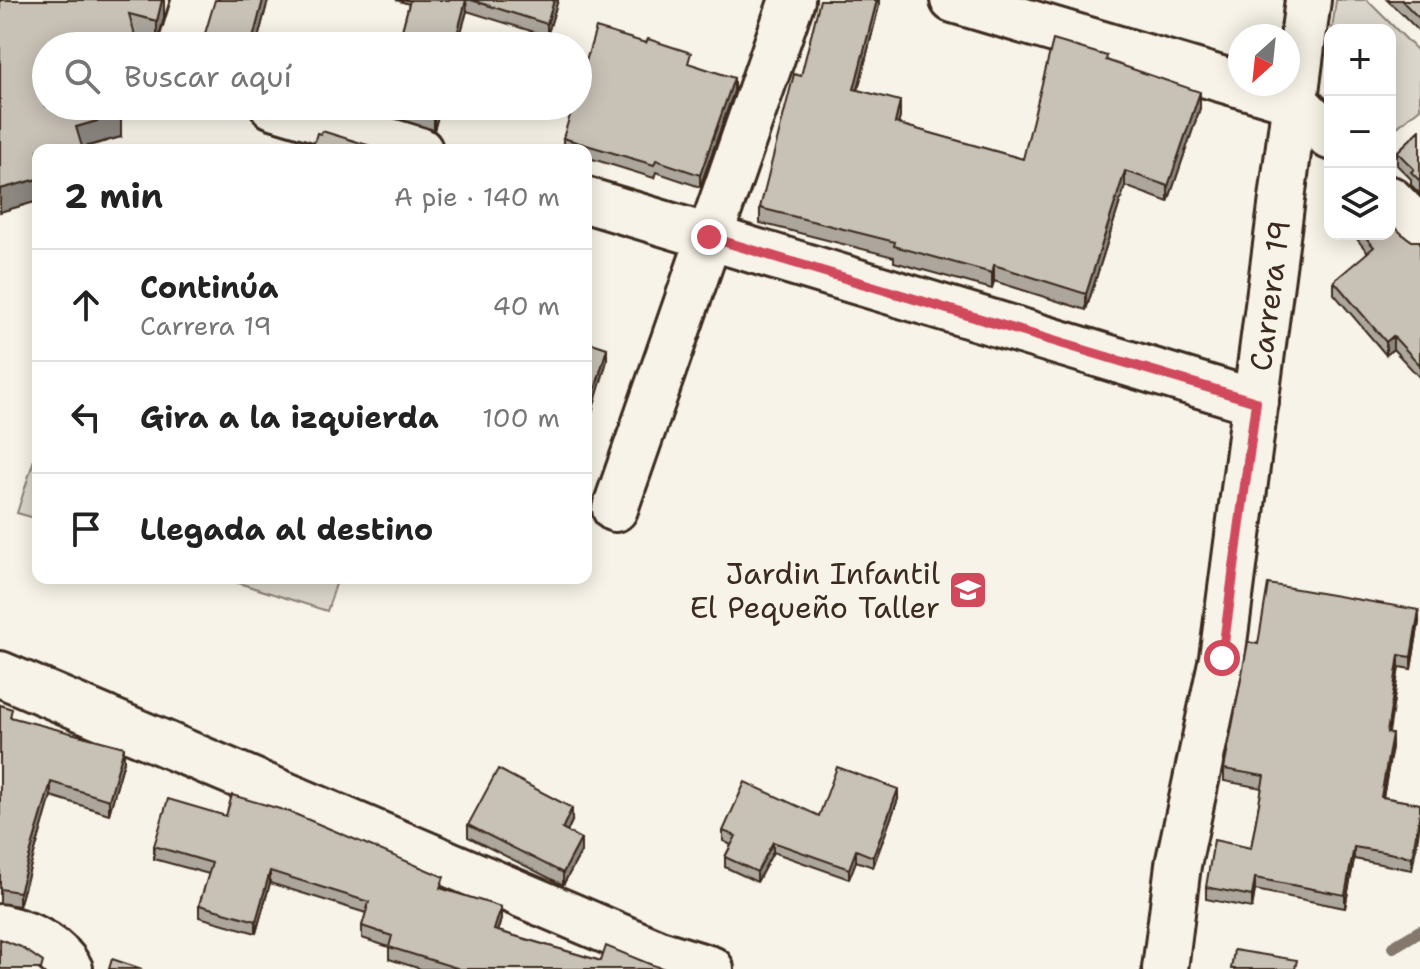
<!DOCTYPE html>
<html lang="es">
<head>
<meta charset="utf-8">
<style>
	body { margin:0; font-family:"Shantell Sans",sans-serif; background:#f6f6f6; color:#222 }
	.controls { position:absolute; right:24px; top:24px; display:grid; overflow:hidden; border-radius:16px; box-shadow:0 4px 20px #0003 }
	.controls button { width:72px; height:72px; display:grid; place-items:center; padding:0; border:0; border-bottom:2px solid #e0e0e0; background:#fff; color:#222; font:40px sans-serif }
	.compass { position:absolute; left:1228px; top:24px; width:72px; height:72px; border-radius:50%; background:#fff; box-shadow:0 4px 20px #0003; rotate:207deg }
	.stop { position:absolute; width:24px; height:24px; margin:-18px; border:6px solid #d1495b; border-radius:50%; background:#fff }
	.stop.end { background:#d1495b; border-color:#fff; box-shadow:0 2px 8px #0008 }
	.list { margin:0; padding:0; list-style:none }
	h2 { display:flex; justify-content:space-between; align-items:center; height:104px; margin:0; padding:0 32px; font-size:34px }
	h2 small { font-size:26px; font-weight:400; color:#767676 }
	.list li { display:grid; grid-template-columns:52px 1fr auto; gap:24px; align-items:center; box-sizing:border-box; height:112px; padding:0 32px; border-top:2px solid #e0e0e0 }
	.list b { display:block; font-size:30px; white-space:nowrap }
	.list p { margin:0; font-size:26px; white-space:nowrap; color:#767676 }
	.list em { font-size:26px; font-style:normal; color:#767676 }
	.icon { flex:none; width:44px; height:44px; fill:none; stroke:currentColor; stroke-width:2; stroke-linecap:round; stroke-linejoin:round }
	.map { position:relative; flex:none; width:1420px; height:969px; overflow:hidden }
	.search { position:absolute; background:#fff; box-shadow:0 4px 20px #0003; left:32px; top:32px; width:560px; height:88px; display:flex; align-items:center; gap:20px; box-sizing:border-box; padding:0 28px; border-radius:44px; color:#767676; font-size:30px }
	.panel { position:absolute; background:#fff; box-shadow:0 4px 20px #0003; left:32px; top:144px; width:560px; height:440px; border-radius:16px }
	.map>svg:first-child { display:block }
	.green { fill:#dbd6cb; stroke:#8b8074; stroke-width:2 }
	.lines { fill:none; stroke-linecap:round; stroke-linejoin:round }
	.stream { stroke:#84786c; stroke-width:12 }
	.minor-casing { stroke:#3b2a1e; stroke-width:50 }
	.minor { stroke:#f7f3e8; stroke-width:44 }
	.wall { fill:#aca69d; stroke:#3b2a1e; stroke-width:2 }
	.shaded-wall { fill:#8c877f; stroke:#3b2a1e; stroke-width:2 }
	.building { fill:#c8c1b6; stroke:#3b2a1e; stroke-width:2 }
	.route { stroke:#d1495b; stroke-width:10 }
	.labels { text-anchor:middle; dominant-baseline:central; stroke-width:6; stroke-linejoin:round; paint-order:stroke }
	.street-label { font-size:30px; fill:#3b2a1e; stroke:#f7f3e8 }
	.poi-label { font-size:30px; fill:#3b2a1e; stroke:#f7f3e8; text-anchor:end }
</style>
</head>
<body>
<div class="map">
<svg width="1420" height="969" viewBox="0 0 1420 969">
	<rect width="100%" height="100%" fill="#f7f3e8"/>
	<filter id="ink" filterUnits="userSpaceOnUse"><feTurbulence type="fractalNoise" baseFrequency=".0125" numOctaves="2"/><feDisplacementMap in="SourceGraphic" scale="16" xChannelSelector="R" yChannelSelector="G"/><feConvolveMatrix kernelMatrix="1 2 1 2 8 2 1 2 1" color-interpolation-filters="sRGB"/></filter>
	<g filter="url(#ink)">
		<path class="green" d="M1336,0h31l53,53v55l-30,25v-103h-58z
			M38,447v72l-21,-6z
			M223,578h115l-11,33z"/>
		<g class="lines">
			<path class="stream" d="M1393,947l27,-16"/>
			<defs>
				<g id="minor">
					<path d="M953,0l342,101 35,36"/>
					<path d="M181,46l14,-46"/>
					<path d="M273,106l147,44"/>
					<path d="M1390,199l30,31"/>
					<path d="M586,200l670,202"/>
					<path d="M615,509l177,-509"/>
					<path d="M0,674l659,279 52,16"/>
					<path d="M0,927c28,6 55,17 70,42"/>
					<path id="s1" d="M1165,969l13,-104 44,-207 86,-658"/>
				</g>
			</defs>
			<use href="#minor" class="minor-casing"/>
			<use href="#minor" class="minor"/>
		</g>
		<path class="wall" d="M0,0h164v18l-7,25 -21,-5 -90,8 75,91 -39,11 -44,2v51l-38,11z
			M268,0l-12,46h-52v-9z
			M396,0h162l-11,36 -80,-25 -10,35h-59l11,-42z
			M879,0v6l-21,84 42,27 -2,7 125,35 84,-99 93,48 -32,94 -43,-16 -39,124 -92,-29 -2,8 -98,-27v-5l-134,-34v-15l41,-132z
			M1387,0h33v32l-18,-18z
			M691,65l43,26 -34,96 -44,-15 -2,6 -68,-21v-7h-23v-12z
			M358,106h83l-7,24z
			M1420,130v64l-9,-9v-6l-14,-14v-13z
			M1353,234h49l10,7h8v137l-27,-29 -7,6 -52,-61v-13l34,-28z
			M1419,622l-8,47 -12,-2 -11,67 4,13 -9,50 37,7 -8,66 -58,-11 -9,49 -90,-18 -3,18 -46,-9v-12l45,-39 11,-60 -38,-7v-12l34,-125z
			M0,705l12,13 112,43 -15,53 -58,-18 -32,110 -19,-3z
			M898,799l-25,68 -17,-6 -7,18 -76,-27 -16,30 -32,-15v-10l6,-12 -8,-4v-10l96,-15z
			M572,821l-5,11 14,20 -18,33 -95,-48v-12z
			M154,846l290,44 57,29 -3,12 103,30 51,4 13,4h-244l-32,-10v-12l-27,-9v-12l4,-13 -96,-30 -14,50 -57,-16v-12l10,-31 -55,-15z"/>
		<path class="shaded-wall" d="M162,0h2v18l-7,25v-22z
			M263,0h5l-12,46h-5z
			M466,0l1,11 -10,35h-3z
			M554,0h4l-11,36v-12z
			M877,0h2v6l-25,99v-16z
			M734,78v13l-34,96v-12z
			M1200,92v16l-32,94v-16z
			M900,101v16l-5,21v-15z
			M438,106h3l-7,24v-12z
			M121,114v23l-45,12v-22z
			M1125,171v15l-39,124v-16z
			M38,179v22l-38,11v-23z
			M994,265v16l-2,8v-16z
			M1393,336v13l-7,6v-13z
			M607,348v13l-21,72v-12z
			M1419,610v12l-8,47v-12z
			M1399,655v12l-12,79v-13z
			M1392,734v13l-11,62v-12z
			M124,747v14l-15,53v-14z
			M51,782v14l-32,110v-14z
			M898,789v10l-25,68v-10z
			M572,808v13l-10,21v-13z
			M1420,812v13l-8,45v-13z
			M581,839v13l-18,33v-12z
			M773,842v10l-16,30v-10z
			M1354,847v12l-9,49v-13z
			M856,850v11l-7,18v-10z
			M270,871v12l-14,50v-12z
			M1255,878v12l-3,18v-12z
			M501,907v12l-7,23v-12z"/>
		<path class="building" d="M0,0h162l-5,21 -28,-7 9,32h-92v60h72l3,8 -45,13 7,23h-45v29l-38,10z
			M215,0h48l-12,46h-12l-35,-9z
			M410,0h56l-12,46h-56z
			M471,0h83l-7,24z
			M820,0h57l-23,89 46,12 -5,22 128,36 30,-119 54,16 -1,4 94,32 -32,94 -43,-15 -39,123 -92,-29 -2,8 -98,-27 1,-4 -135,-34 34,-134 7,2z
			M1401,0h19v19z
			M596,28l50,15 2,-4 43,14 -3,10 46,15 -34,97 -44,-15 -2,5 -91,-27 10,-32h5v-18z
			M396,106h42l-4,12z
			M1420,130v51l-9,-9 3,-3 -17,-17z
			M322,131l62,19h-72l5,-17 4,1z
			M1390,222l12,12 10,7h8v124l-27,-29 -7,6 -52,-61 40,-34 -11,-13h27z
			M586,341l21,7 -21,73z
			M1268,584l151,26 -8,47 -12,-2 -12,78 5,1 -11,63 39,7v8l-8,45 -58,-10 -9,48 -90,-17 -3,18 -46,-9 8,-47 37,8 13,-72 -40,-7 24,-127 10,2z
			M0,705l12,4 -2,8 114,30 -15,53 -58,-18 -32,110 -19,-3z
			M837,767l61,22 -25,68 -17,-7 -7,19 -76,-27 -16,30 -32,-15 11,-21 -13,-5 22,-49 74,34z
			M498,769l74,39 -10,21 19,10 -18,34 -95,-48z
			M232,795l58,17 154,65 -4,11 61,19 -7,23 107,31 5,-15 46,19 13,4h-205l-71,-22 3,-11 -30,-10 7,-24 -99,-31 -14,50 -57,-16 13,-42 -58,-17 14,-47 58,17z
			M0,939l21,8 22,15 -2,7h-41z
			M1234,950l63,10 -2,9h-64z
			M112,959l30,10h-33z"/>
	</g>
	<g class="lines" filter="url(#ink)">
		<path class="route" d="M709,237l547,165 -34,256"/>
	</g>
	<defs>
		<symbol id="school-square" viewBox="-11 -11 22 22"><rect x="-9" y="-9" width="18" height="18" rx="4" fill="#d1495b" stroke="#f7f3e8"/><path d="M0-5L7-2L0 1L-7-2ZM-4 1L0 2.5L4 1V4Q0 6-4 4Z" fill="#fff"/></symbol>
	</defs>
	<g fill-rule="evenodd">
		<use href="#school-square" x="946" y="568" width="44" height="44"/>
	</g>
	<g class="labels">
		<g class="street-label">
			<text stroke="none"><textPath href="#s1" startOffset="682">Carrera 19</textPath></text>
		</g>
		<g class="poi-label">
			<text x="940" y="573">Jardin Infantil<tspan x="940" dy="34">El Pequeño Taller</tspan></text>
		</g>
	</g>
</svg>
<div class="controls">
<button>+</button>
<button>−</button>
<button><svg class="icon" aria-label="layers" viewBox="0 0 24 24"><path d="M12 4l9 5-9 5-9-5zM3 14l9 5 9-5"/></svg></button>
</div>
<svg class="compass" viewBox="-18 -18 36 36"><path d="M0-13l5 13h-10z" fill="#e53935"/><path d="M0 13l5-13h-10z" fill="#767676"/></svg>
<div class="stop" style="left:1222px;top:658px"></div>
<div class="stop end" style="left:709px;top:237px"></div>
<div class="search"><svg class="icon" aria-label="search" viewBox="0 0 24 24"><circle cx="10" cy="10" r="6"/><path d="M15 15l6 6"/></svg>Buscar aquí</div>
<section class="panel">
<h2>2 min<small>A pie · 140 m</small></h2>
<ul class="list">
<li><svg class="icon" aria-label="ahead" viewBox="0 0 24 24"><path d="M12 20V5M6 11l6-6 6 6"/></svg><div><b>Continúa</b><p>Carrera 19</p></div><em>40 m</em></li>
<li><svg class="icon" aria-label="left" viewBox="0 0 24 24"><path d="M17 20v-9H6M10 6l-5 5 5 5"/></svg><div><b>Gira a la izquierda</b></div><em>100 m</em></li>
<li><svg class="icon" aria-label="arrive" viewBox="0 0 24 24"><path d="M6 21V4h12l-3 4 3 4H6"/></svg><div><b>Llegada al destino</b></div></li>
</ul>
</section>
</div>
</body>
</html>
